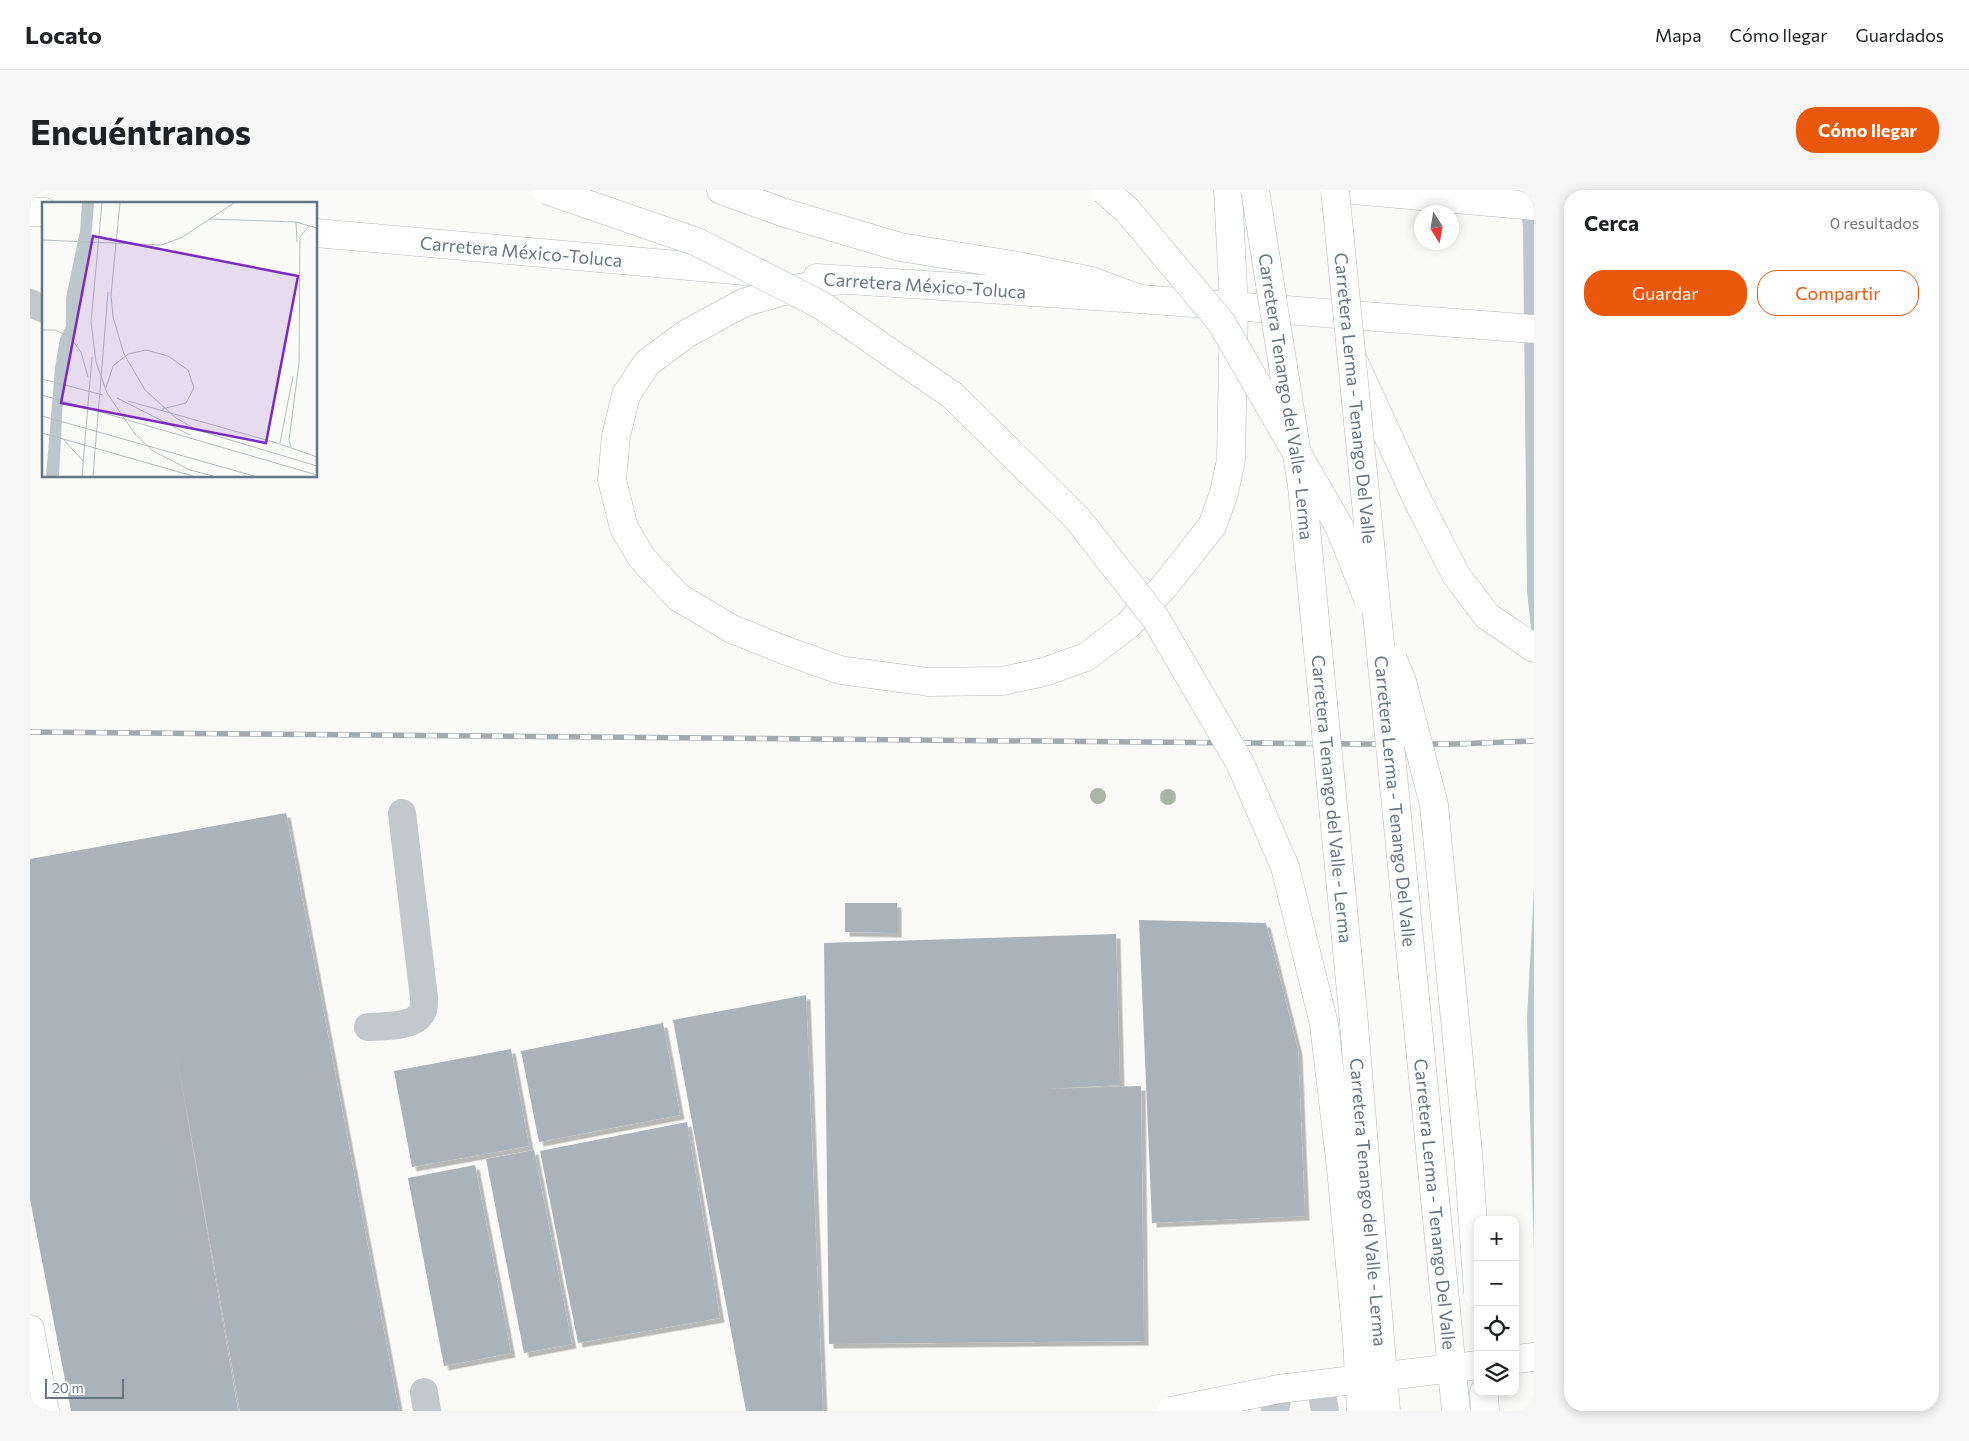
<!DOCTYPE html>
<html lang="es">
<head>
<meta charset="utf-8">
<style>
	body { margin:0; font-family:Commissioner,sans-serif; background:#f6f6f6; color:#202124 }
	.controls { position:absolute; right:15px; bottom:15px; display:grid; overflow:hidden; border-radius:10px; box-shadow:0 2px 12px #0003 }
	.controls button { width:45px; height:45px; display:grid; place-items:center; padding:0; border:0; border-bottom:1px solid #e0e0e0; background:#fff; color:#202124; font:25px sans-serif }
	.compass { position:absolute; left:1384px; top:15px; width:45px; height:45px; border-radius:50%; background:#fff; box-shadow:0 2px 12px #0003; rotate:169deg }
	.scale { position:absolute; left:15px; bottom:12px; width:79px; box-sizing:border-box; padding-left:5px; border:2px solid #657683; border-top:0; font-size:14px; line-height:18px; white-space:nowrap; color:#657683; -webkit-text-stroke:4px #fff; paint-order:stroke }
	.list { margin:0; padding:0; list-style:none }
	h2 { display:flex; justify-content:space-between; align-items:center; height:65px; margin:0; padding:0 20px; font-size:21px }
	h2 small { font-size:16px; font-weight:400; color:#757577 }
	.actions { display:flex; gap:10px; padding:15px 20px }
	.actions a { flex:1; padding:11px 0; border:1px solid #ea580c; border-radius:20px; text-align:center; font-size:18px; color:#ea580c }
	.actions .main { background:#ea580c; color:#fff }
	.icon { flex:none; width:28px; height:28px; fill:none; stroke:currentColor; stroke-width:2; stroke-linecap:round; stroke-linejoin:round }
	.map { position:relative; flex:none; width:1504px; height:1221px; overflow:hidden; border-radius:20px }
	header { display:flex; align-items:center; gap:30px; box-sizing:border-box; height:70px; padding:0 25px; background:#fff; border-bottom:1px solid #e0e0e0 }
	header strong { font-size:24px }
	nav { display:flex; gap:28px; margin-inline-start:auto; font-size:18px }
	.intro { display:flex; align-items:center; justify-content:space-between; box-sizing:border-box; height:120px; padding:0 30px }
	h1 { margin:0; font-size:35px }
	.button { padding:12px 22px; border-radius:20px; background:#ea580c; color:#fff; font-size:18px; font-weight:700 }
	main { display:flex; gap:30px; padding:0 30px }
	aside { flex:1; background:#fff; border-radius:20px; box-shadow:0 2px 12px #0003 }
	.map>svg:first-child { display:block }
	.water { fill:#bbc7cb }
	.building { fill:#aab3b9; filter:url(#shadow) }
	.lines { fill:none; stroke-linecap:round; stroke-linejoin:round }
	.major-casing { stroke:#b5babe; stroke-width:29 }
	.highway-casing { stroke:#b4b9bd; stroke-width:29 }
	.minor { stroke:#c3c8cc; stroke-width:28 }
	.major { stroke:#fff; stroke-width:28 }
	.highway { stroke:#fff; stroke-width:28 }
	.rail-casing { stroke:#a2aab0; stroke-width:5.5 }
	.rail { stroke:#fff; stroke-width:4; stroke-dasharray:11; stroke-linecap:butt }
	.major-bridge-casing { stroke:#b5babe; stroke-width:29; stroke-linecap:butt }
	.highway-bridge-casing { stroke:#b4b9bd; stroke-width:29; stroke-linecap:butt }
	.major-bridge { stroke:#fff; stroke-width:28 }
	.highway-bridge { stroke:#fff; stroke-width:28 }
	.tree { fill:#aab4a7 }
	.labels { text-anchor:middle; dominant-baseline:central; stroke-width:5; stroke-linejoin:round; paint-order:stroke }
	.street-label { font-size:18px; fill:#657683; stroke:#fff }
	.inset-road { fill:none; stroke:#b5bdc2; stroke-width:1 }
	.view { fill:#7b2cbf; fill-opacity:0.15; stroke:#7b2cbf; stroke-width:2.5 }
	.inset-edge { fill:none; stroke:#657683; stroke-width:2.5 }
</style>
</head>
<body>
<header>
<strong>Locato</strong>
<nav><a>Mapa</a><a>Cómo llegar</a><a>Guardados</a></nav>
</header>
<div class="intro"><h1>Encuéntranos</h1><a class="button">Cómo llegar</a></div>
<main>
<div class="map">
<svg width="1504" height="1221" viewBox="0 0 1504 1221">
	<defs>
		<filter id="shadow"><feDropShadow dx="4.5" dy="4.5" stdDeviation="0" flood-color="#0004"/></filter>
	</defs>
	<rect width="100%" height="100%" fill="#fafaf8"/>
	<path class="water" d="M1488,0h16v467l-7,-66 -4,-364z
		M1504,698v363l-7,-233z"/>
	<path class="building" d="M256,623l113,598h-159l-65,-366 63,366h-167l-41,-212v-340z
		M815,713h52v30l-52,-1z
		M1109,730l127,3 32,127 7,166 -153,7z
		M1086,744l4,151 -73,4 94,-3 3,255 -315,3 -5,-401z
		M776,805l17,416h-77l-73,-391z
		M633,833l17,92 -141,27 -18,-91z
		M481,859l18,97 -117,21 -18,-96z
		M657,932l33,196 -142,25 -38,-192z
		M504,960l38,194 -48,9 -38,-194z
		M445,975l36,188 -67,13 -36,-188z"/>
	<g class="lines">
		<defs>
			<g id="major">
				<path d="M0,22h14"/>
				<path id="s1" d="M286,43l441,39"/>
				<path id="s2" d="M787,88l323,21 394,30"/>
				<path d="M0,1139l15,82"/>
				<path d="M1485,1169l19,-2"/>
			</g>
			<path id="highway" d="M691,0l64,23 115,34 118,19 74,15 48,18
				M1323,0l181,16
				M810,90l-60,12 -37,11 -57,31 -39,29 -21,32 -10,41 -4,44 12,48 18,30 36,39 54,32 52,21 56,20 88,12 74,-1 42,-9 42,-15 42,-32 35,-37 49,-62 12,-33 7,-33 3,-153 -6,-117
				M1324,172l63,137 39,76 31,41 47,32
				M1454,1202l1,19"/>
		</defs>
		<use href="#major" class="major-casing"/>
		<use href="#highway" class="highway-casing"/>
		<path class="minor" d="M0,113l14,6
			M338,837c15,-1 49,1 55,-17 1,-3 1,-8 1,-12l-22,-185
			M1290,1195l5,26
			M394,1202l3,19
			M1245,1221l4,-22"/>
		<use href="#major" class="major"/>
		<use href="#highway" class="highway"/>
		<defs>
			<path id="rail" d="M0,542l1334,12h91l79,-3"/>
		</defs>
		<use href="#rail" class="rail-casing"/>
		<use href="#rail" class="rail"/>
		<defs>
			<path id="major-bridge" d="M1141,1221l108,-22 199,-24"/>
			<g id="highway-bridge">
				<path d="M516,0l151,52 124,63 131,90 125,123 79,101 84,144 45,104 39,157 17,144 16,172 4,71"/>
				<path d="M1074,0l23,20 94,112 118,204 29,73"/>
				<path id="s3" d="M1225,0l47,296 51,526 33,399"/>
				<path id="s4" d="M1305,0l121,1221"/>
				<path d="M1363,470l9,21 32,124 34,348 10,140"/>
			</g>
		</defs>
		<use href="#major-bridge" class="major-bridge-casing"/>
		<use href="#highway-bridge" class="highway-bridge-casing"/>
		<use href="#major-bridge" class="major-bridge"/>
		<use href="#highway-bridge" class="highway-bridge"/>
	</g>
	<g class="tree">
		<circle cx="1068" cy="606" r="8"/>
		<circle cx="1138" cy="607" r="8"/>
	</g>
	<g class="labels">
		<g class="street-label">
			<text stroke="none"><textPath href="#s1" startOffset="206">Carretera México-Toluca</textPath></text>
			<text stroke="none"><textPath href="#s2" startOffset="108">Carretera México-Toluca</textPath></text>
			<text stroke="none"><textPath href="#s3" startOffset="209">Carretera Tenango del Valle - Lerma</textPath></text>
			<text stroke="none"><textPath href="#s4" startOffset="209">Carretera Lerma - Tenango Del Valle</textPath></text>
			<text stroke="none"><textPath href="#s3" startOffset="614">Carretera Tenango del Valle - Lerma</textPath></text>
			<text stroke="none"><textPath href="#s4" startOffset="614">Carretera Lerma - Tenango Del Valle</textPath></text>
			<text stroke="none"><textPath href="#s3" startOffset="1019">Carretera Tenango del Valle - Lerma</textPath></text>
			<text stroke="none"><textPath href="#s4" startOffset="1019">Carretera Lerma - Tenango Del Valle</textPath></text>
		</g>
	</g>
	<g transform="translate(12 12)">
		<rect width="275" height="275" fill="#fafaf8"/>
		<path d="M40,1h12l-4,49 -27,146 -4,78h-13l9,-108 5,-30 6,-12v-28l14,-67z" fill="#bbc7cb"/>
		<path class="inset-road" d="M60,1l-11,119 5,40 11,31 28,41 18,17 37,19 23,6M78,1l-9,92 2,22 11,37 21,36 31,28 21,12 120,36M168,17l86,3 21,6M254,20l1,20M0,38l119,5 20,-7 53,-35M0,128h13l15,7 11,15 7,25M0,177l61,16M64,186l7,-22 15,-12 18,-4 22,6 20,14 6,18 -8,15 -24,6M0,193l275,80M75,196l73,37M86,199l149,42 40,14M0,214l212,60M0,231l151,43M22,238l19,21M238,241l13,-67M249,245l-2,-7 10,-77 1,-126 9,-11M40,274l10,-119M51,274l15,-184"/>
		<path class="view" d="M51,34l205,40 -32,167 -205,-40z"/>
		<rect width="275" height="275" class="inset-edge"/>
	</g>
</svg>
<div class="controls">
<button>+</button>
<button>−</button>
<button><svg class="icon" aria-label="locate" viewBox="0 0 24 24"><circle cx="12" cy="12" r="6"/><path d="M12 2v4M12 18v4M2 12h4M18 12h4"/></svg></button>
<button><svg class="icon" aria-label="layers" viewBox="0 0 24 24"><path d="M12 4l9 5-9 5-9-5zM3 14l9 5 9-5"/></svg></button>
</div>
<svg class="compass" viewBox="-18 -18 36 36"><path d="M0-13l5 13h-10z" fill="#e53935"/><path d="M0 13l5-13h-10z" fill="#757577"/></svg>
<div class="scale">20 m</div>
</div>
<aside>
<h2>Cerca<small>0 resultados</small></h2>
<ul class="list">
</ul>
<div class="actions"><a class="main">Guardar</a><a>Compartir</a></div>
</aside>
</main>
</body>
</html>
